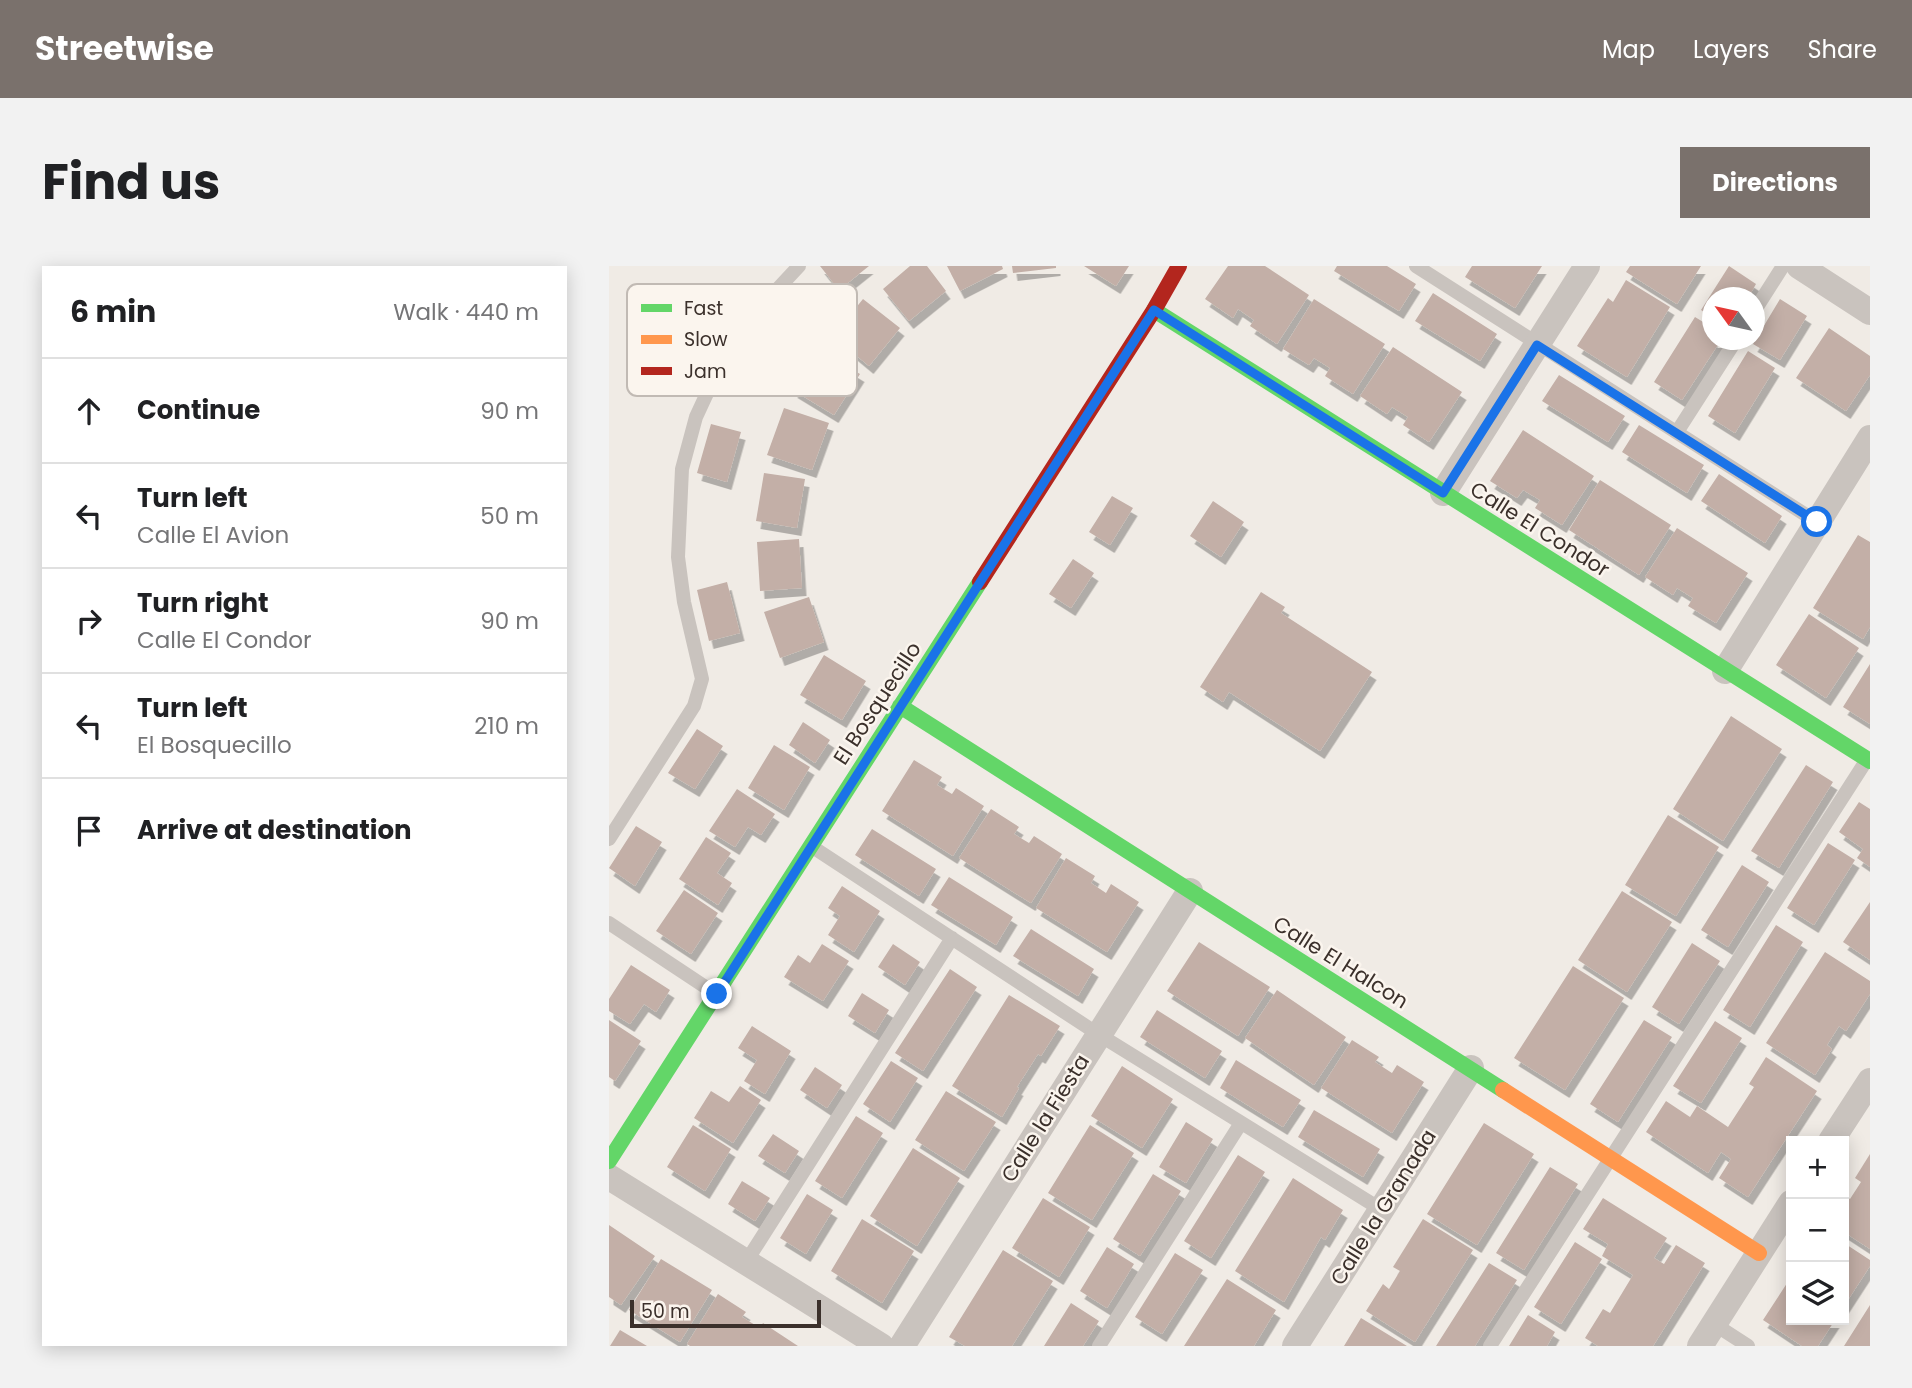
<!DOCTYPE html>
<html lang="en">
<head>
<meta charset="utf-8">
<style>
	body { margin:0; font-family:Poppins,sans-serif; background:#f2f2f2; color:#202124 }
	.controls { position:absolute; right:21px; bottom:21px; display:grid; overflow:hidden; border-radius:0px; box-shadow:0 4px 18px #0003 }
	.controls button { width:63px; height:63px; display:grid; place-items:center; padding:0; border:0; border-bottom:2px solid #e0e0e0; background:#fff; color:#202124; font:35px sans-serif }
	.compass { position:absolute; left:1093px; top:21px; width:63px; height:63px; border-radius:50%; background:#fff; box-shadow:0 4px 18px #0003; rotate:303deg }
	.scale { position:absolute; left:21px; bottom:18px; width:191px; box-sizing:border-box; padding-left:7px; border:4px solid #3b302b; border-top:0; font-size:19px; line-height:24px; white-space:nowrap; color:#3b302b; -webkit-text-stroke:5px #fbf5ee; paint-order:stroke }
	.stop { position:absolute; width:21px; height:21px; margin:-16px; border:5px solid #1a73e8; border-radius:50%; background:#fff }
	.stop.end { background:#1a73e8; border-color:#fff; box-shadow:0 2px 7px #0008 }
	.list { margin:0; padding:0; list-style:none }
	h2 { display:flex; justify-content:space-between; align-items:center; height:91px; margin:0; padding:0 28px; font-size:30px }
	h2 small { font-size:23px; font-weight:400; color:#757577 }
	.list li { display:grid; grid-template-columns:46px 1fr auto; gap:21px; align-items:center; box-sizing:border-box; height:105px; padding:0 28px; border-top:2px solid #e0e0e0 }
	.list b { display:block; font-size:26px; white-space:nowrap }
	.list p { margin:0; font-size:23px; white-space:nowrap; color:#757577 }
	.list em { font-size:23px; font-style:normal; color:#757577 }
	.icon { flex:none; width:38px; height:38px; fill:none; stroke:currentColor; stroke-width:2; stroke-linecap:round; stroke-linejoin:round }
	.map { position:relative; flex:none; width:1261px; height:1080px; overflow:hidden; border-radius:0px }
	header { display:flex; align-items:center; gap:42px; box-sizing:border-box; height:98px; padding:0 35px; background:#7a716c; color:#fff }
	header strong { font-size:33px }
	nav { display:flex; gap:38px; margin-inline-start:auto; font-size:24px }
	.intro { display:flex; align-items:center; justify-content:space-between; box-sizing:border-box; height:168px; padding:0 42px }
	h1 { margin:0; font-size:49px }
	.button { padding:18px 32px; border-radius:0px; background:#7a716c; color:#fff; font-size:24px; font-weight:700 }
	main { display:flex; gap:42px; padding:0 42px }
	aside { flex:1; background:#fff; border-radius:0px; box-shadow:0 4px 18px #0003 }
	.map>svg:first-child { display:block }
	.building { fill:#c3afa7; filter:url(#shadow) }
	.lines { fill:none; stroke-linecap:round; stroke-linejoin:round }
	.lane { stroke:#c9c3be; stroke-width:14 }
	.street { stroke:#c9c3be; stroke-width:26 }
	.fast { stroke:#63d668; stroke-width:16 }
	.slow { stroke:#ff974d; stroke-width:16 }
	.jam { stroke:#b3261e; stroke-width:16 }
	.route { stroke:#1a73e8; stroke-width:9 }
	.labels { text-anchor:middle; dominant-baseline:central; stroke-width:5; stroke-linejoin:round; paint-order:stroke }
	.street-label { font-size:21px; fill:#3b302b; stroke:#fbf5ee }
	.key { fill:#fbf5ee; stroke:#c1bab4; stroke-width:2 }
	.key-label { font-size:19px; fill:#3b302b }
</style>
</head>
<body>
<header>
<strong>Streetwise</strong>
<nav><a>Map</a><a>Layers</a><a>Share</a></nav>
</header>
<div class="intro"><h1>Find us</h1><a class="button">Directions</a></div>
<main>
<aside>
<h2>6 min<small>Walk · 440 m</small></h2>
<ul class="list">
<li><svg class="icon" aria-label="ahead" viewBox="0 0 24 24"><path d="M12 20V5M6 11l6-6 6 6"/></svg><div><b>Continue</b></div><em>90 m</em></li>
<li><svg class="icon" aria-label="left" viewBox="0 0 24 24"><path d="M17 20v-9H6M10 6l-5 5 5 5"/></svg><div><b>Turn left</b><p>Calle El Avion</p></div><em>50 m</em></li>
<li><svg class="icon" aria-label="right" viewBox="0 0 24 24"><path d="M7 20v-9h11M14 6l5 5-5 5"/></svg><div><b>Turn right</b><p>Calle El Condor</p></div><em>90 m</em></li>
<li><svg class="icon" aria-label="left" viewBox="0 0 24 24"><path d="M17 20v-9H6M10 6l-5 5 5 5"/></svg><div><b>Turn left</b><p>El Bosquecillo</p></div><em>210 m</em></li>
<li><svg class="icon" aria-label="arrive" viewBox="0 0 24 24"><path d="M6 21V4h12l-3 4 3 4H6"/></svg><div><b>Arrive at destination</b></div></li>
</ul>
</aside>
<div class="map">
<svg width="1261" height="1080" viewBox="0 0 1261 1080">
	<defs>
		<filter id="shadow"><feDropShadow dx="4.5" dy="8" stdDeviation="0" flood-color="#0004"/></filter>
	</defs>
	<rect width="100%" height="100%" fill="#f0ebe5"/>
	<path class="building" d="M211,0h49l-30,24z
		M301,0h17l19,25 -37,30 -26,-32z
		M338,0h55l1,3 -43,22z
		M403,0h44v2l-43,5z
		M475,0h45l-13,20z
		M619,0h37l44,29 -32,49 -27,-18 4,-6 -16,-11 -5,9 -28,-19z
		M728,0h50l29,18 -17,27 -65,-40z
		M863,0h70l-27,42 -50,-31z
		M1021,0h71l-24,38 -51,-32z
		M1120,0l27,18 -8,14h-35v19l-12,-7z
		M1017,14l44,27 -43,70 -50,-31 31,-48 5,4z
		M824,27l64,41 -17,27 -65,-40z
		M254,33l37,29 -31,38 -36,-30z
		M705,33l71,45 -32,50 -28,-18 5,-8 -16,-10 -5,7 -26,-16z
		M1171,33l27,17 -27,44 -27,-16z
		M1086,51l18,11v12h8l-39,60 -28,-18z
		M1220,62l41,28v19l-24,36 -50,-33z
		M784,81l69,45 -33,50 -26,-17 5,-8 -16,-10 -5,7 -27,-18z
		M210,83l41,25 -26,41 -41,-25z
		M1139,85l27,17 -40,65 -27,-17z
		M950,109l66,41 -17,26 -66,-41z
		M175,142l45,15 -17,47 -45,-15z
		M102,158l30,8 -14,50 -30,-9z
		M1030,159l65,40 -17,28 -65,-41z
		M914,164l71,46 -32,49 -27,-17 5,-8 -17,-10 -6,8 -27,-17z
		M155,207l41,6 -8,49 -41,-7z
		M1110,208l63,42 -17,27 -64,-42z
		M991,214l71,45 -32,50 -70,-45z
		M503,230l21,12 -23,37 -21,-13z
		M604,235l31,21 -23,35 -31,-21z
		M1068,262l71,45 -32,50 -28,-17 5,-8 -16,-10 -4,7 -28,-18z
		M1249,269l12,7v85l-7,12 -50,-31z
		M190,273l3,49 -42,3 -3,-49z
		M464,293l21,14 -23,35 -22,-14z
		M118,316l13,51 -31,8 -12,-51z
		M652,326l24,15 -4,6 91,59 -52,79 -91,-59 -6,10 -23,-15z
		M200,331l15,45 -44,16 -16,-46z
		M1200,348l50,34 -33,50 -50,-33z
		M215,389l42,26 -24,39 -42,-25z
		M1261,398v60l-27,-17z
		M1122,450l51,33 -59,92 -50,-32z
		M194,456l27,18 -15,23 -26,-18z
		M88,463l26,17 -28,43 -27,-16z
		M165,479l36,22 -26,43 -36,-22z
		M305,494l28,17 -5,8 15,9 4,-6 28,18 -31,50 -71,-45z
		M1197,499l27,17 -54,86 -28,-17z
		M128,523l38,25 -14,21 -13,-8 -13,20 -26,-16z
		M1250,536l11,7v58l-13,-9 6,-9 -24,-17z
		M382,543l28,18 -5,7 15,9 5,-7 28,18 -31,49 -72,-45z
		M1059,549l51,32 -43,69 -51,-31z
		M27,560l26,16 -27,44 -26,-18z
		M263,563l64,40 -17,27 -64,-41z
		M97,571l25,16 -14,20 15,10 -14,22 -39,-26z
		M1219,577l27,17 -41,65 -27,-17z
		M457,592l29,18 -4,7 15,10 5,-9 28,18 -32,50 -71,-44z
		M1133,599l27,17 -41,65 -27,-17z
		M340,611l64,40 -17,28 -65,-40z
		M233,620l38,25 -26,41 -26,-17 12,-19 -12,-8z
		M75,624l34,23 -27,41 -35,-23z
		M1013,625l50,31 -45,70 -49,-32z
		M1261,636v58l-27,-18z
		M1167,659l27,17 -53,85 -27,-17z
		M422,663l63,40 -16,27 -65,-40z
		M590,676l71,45 -32,49 -71,-45z
		M1083,677l28,18 -41,63 -27,-17z
		M213,678l27,17 -26,40 -39,-24 14,-22 12,8z
		M284,678l27,18 -15,23 -27,-18z
		M1216,686l45,29v13l-24,37 -7,-5 -12,19 5,4 -17,26 -49,-32z
		M22,699l39,25 -14,22 -12,-8 -14,20 -21,-13v-12z
		M964,700l51,32 -59,92 -51,-32z
		M341,703l27,18 -54,84 -28,-18z
		M668,724l69,47 -32,48 -69,-47z
		M253,727l27,17 -14,23 -27,-17z
		M400,729l51,31 -19,30 -3,-2 -21,33 2,1 -17,29 -50,-31z
		M548,744l65,41 -17,27 -65,-41z
		M0,754l32,21 -26,40 -6,-4z
		M1035,754l28,17 -54,85 -28,-18z
		M1106,755l27,17 -41,65 -28,-17z
		M143,760l39,25 -26,43 -21,-13 13,-21 -19,-12z
		M743,774l27,17 -4,5 17,11 5,-8 27,17 -32,51 -71,-45z
		M1157,791l51,34 -69,106 -29,-19 12,-19 -10,-7 -13,21 -62,-41 20,-31 24,16 7,-11 31,21 26,-40 -5,-3z
		M627,794l65,40 -18,27 -63,-39z
		M282,795l27,17 -28,44 -27,-18z
		M513,800l51,33 -31,49 -51,-32z
		M206,801l27,18 -15,23 -27,-18z
		M131,820l21,14 -28,43 -39,-25 17,-27 18,11z
		M337,825l50,31 -32,49 -49,-31z
		M705,844l66,39 -17,28 -65,-40z
		M247,850l27,17 -41,65 -27,-17z
		M577,856l27,17 -27,44 -27,-16z
		M875,857l50,31 -57,91 -50,-31z
		M84,859l38,24 -26,42 -38,-24z
		M481,859l44,28 -42,67 -44,-27z
		M164,868l26,17 -14,22 -27,-17z
		M304,882l47,30 -43,68 -47,-30z
		M1261,888v95l-26,-17v-37l6,4 11,-17 -6,-4z
		M629,889l27,17 -54,86 -27,-17z
		M941,901l28,17 -54,86 -28,-17z
		M544,908l28,17 -41,65 -27,-17z
		M684,912l50,32 -18,30 -4,-3 -37,65 -49,-31z
		M133,915l28,17 -15,23 -27,-17z
		M198,928l26,16 -27,44 -26,-16z
		M434,932l47,29 -31,50 -47,-29z
		M994,932l64,40 -13,20 10,6 12,-19 29,18 -52,83h-55l-13,-8 18,-29 7,4 23,-38 -31,-19 6,-12 -25,-15z
		M253,953l52,32 -32,52 -51,-32z
		M814,953l50,31 -58,92 -49,-31 17,-27 6,5 11,-18 -7,-4z
		M0,959l46,31 -34,49 -12,-8z
		M966,976l27,17 -41,65 -27,-17z
		M1235,977l26,17v6l-26,40z
		M498,981l27,17 -27,44 -27,-17z
		M394,984l50,31 -41,65h-47l-16,-9z
		M566,987l28,17 -41,64 -27,-17z
		M52,993l51,31 -32,52 -51,-32z
		M880,997l28,17 -42,66h-39z
		M1182,1011v43h44l-17,26h-16l-39,-26z
		M618,1013l49,31 -22,36h-70z
		M109,1028l28,18 -4,5 18,11 3,-5 35,23h-108l-3,-2z
		M462,1037l28,18 -16,25h-39z
		M1261,1039v41h-26z
		M919,1049l27,17 -8,14h-38z
		M752,1052l46,28h-63z
		M11,1064l27,16h-37z"/>
	<g class="lines">
		<path class="lane" d="M807,0l401,256
			M1146,44l28,-44
			M1068,166l59,-92
			M0,573l85,-133 8,-27 -18,-77 -6,-45 4,-88 14,-52 19,-41 31,-53 53,-57
			M202,580l287,188 284,176
			M0,657l107,71
			M137,996l206,-324
			M1105,1058l34,22
			M490,1080l142,-223
			M881,1080l376,-585"/>
		<path class="street" d="M1190,0l71,46
			M834,227l144,-227
			M1116,405l145,-233
			M1222,875l39,-60
			M0,911l272,169
			M293,1080l288,-455
			M686,1080l176,-278
			M1091,1080l91,-143"/>
		<path class="fast" d="M545,44l716,451
			M291,440l603,384
			M0,895l371,-579"/>
		<path class="slow" d="M894,824l256,163"/>
		<path class="jam" d="M371,316l174,-272 25,-44"/>
	</g>
	<g class="lines">
		<path class="route" d="M108,728l437,-684 289,183 94,-148 280,177"/>
	</g>
	<g class="labels">
		<g class="street-label">
			<text transform="translate(931 263) rotate(32)">Calle El Condor</text>
			<text transform="translate(268 437) rotate(-57)">El Bosquecillo</text>
			<text transform="translate(732 696) rotate(32)">Calle El Halcon</text>
			<text transform="translate(436 852) rotate(-58)">Calle la Fiesta</text>
			<text transform="translate(774 941) rotate(-58)">Calle la Granada</text>
		</g>
	</g>
	<rect x="18" y="18" width="230" height="112" rx="10" class="key"/>
	<rect x="32" y="38" width="31" height="8" fill="#63d668"/>
	<rect x="32" y="69" width="31" height="9" fill="#ff974d"/>
	<rect x="32" y="101" width="31" height="8" fill="#b3261e"/>
	<g class="key-label">
		<text x="75" y="49">Fast</text>
		<text x="75" y="80">Slow</text>
		<text x="75" y="112">Jam</text>
	</g>
</svg>
<div class="controls">
<button>+</button>
<button>−</button>
<button><svg class="icon" aria-label="layers" viewBox="0 0 24 24"><path d="M12 4l9 5-9 5-9-5zM3 14l9 5 9-5"/></svg></button>
</div>
<svg class="compass" viewBox="-18 -18 36 36"><path d="M0-13l5 13h-10z" fill="#e53935"/><path d="M0 13l5-13h-10z" fill="#757577"/></svg>
<div class="scale">50 m</div>
<div class="stop" style="left:1208px;top:256px"></div>
<div class="stop end" style="left:108px;top:728px"></div>
</div>
</main>
</body>
</html>
